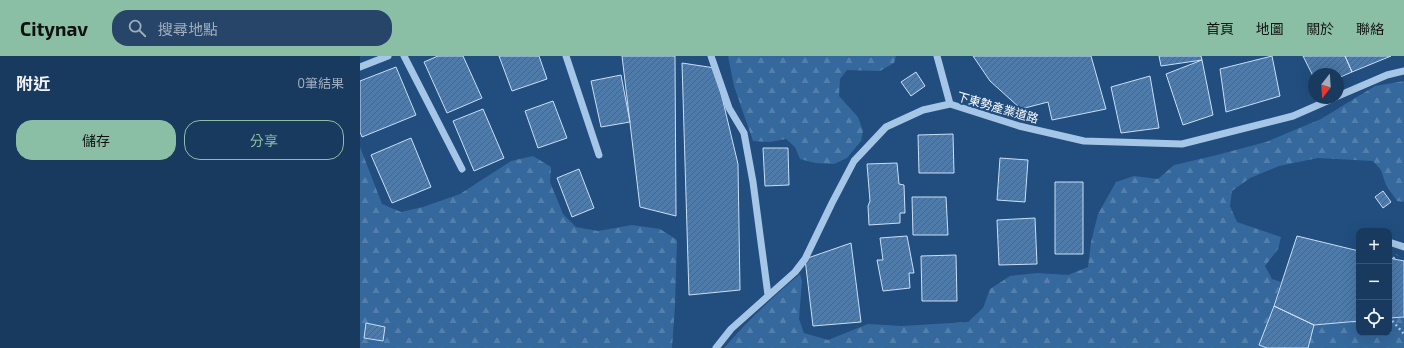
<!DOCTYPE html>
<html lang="zh-TW">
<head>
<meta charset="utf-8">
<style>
	body { margin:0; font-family:"Exo 2","Noto Sans TC",sans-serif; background:#264568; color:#f1f3f6 }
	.controls { position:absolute; right:12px; bottom:12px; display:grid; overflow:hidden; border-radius:8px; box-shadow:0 4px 16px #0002 }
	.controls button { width:36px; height:36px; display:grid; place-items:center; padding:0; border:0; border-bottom:1px solid #375474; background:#193a5f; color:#f1f3f6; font:20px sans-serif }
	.compass { position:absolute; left:948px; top:12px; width:36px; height:36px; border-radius:50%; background:#193a5f; box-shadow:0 4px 16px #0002; rotate:197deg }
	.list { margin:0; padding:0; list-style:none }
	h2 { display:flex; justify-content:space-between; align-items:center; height:52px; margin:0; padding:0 16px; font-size:17px }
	h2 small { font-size:13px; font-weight:400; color:#9fadbd }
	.actions { display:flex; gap:8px; padding:12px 16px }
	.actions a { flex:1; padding:9px 0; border:1px solid #8abfa5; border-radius:16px; text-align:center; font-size:14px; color:#8abfa5 }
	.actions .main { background:#8abfa5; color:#111 }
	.icon { flex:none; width:22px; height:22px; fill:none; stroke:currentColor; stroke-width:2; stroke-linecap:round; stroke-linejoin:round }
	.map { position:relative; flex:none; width:1044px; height:292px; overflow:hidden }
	header { display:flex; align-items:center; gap:24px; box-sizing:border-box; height:56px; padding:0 20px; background:#8abfa5; color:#111 }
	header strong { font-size:19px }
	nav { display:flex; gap:22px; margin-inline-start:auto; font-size:14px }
	.search { width:280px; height:36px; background:#264568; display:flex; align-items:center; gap:10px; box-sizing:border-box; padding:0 14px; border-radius:16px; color:#9fadbd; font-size:15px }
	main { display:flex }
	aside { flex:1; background:#193a5f }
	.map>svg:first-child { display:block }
	.forest { fill:url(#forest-firs) }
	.building { fill:url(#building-hatch); stroke:#cadff5 }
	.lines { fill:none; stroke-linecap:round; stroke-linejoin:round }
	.path { stroke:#a6c6e7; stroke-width:2.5; stroke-dasharray:2 3; stroke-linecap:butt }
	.minor { stroke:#a6c6e7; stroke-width:7 }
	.labels { text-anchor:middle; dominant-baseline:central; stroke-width:4; stroke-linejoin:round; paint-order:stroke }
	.street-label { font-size:12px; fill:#fff; stroke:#214e7f }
</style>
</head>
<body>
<header>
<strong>Citynav</strong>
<div class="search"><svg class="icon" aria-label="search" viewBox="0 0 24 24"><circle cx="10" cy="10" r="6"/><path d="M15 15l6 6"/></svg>搜尋地點</div>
<nav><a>首頁</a><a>地圖</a><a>關於</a><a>聯絡</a></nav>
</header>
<main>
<aside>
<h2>附近<small>0筆結果</small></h2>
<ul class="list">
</ul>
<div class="actions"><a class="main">儲存</a><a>分享</a></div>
</aside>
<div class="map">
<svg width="1044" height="292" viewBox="0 0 1044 292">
	<defs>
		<pattern id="forest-firs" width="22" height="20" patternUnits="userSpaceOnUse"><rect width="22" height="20" fill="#35689d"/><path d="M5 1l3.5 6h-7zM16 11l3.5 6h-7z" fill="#537fac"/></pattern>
		<pattern id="building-hatch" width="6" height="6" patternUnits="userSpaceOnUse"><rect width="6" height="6" fill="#4e7baa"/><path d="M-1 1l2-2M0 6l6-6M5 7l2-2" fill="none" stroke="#4d647b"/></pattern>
	</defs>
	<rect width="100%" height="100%" fill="#214e7f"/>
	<path class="forest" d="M368,0h168l-2,7 -14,8 -33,-1 -7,9 -1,17 19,21 5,14 -2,10 -14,17 -13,6 -19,-1 -15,-4 -5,-12 -9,-8 -16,3 -17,-1 -19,-55z
		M1044,25v121l-7,-1 -11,-16 -5,-15 -8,-9 -55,-3 -39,8 -29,12 -18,13 -2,15 7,16 44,15 -3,12 -13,17 7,13 9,3 -21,63 7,3h-543c23,-27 49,-51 76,-74l2,7 -3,38 5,14 24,7 40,-16 34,2 66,-4 15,-14 7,-19 20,-13 27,-3 31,2 20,-8 3,-25 7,-28 18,-32 18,-6 24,3 16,-14 39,-9 53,-14 55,-23 54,-33z
		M0,91l22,57 19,8 22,-5 37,-13 51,-33 22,-5 18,11 -1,15 13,32 13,13 22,4 34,-6 28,4 17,11 -2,66 -3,42h-312z
		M1044,261v31h-96l6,-23 45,-4v12h30v-15z"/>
	<path class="building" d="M78,0h25l19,42 -35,15 -23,-51z
		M139,0h40l8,23 -35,12z
		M262,0h53l1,160 -36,-9z
		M613,0h118l15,53 -54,11 -4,-18 -27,7 -31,-28z
		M799,0h42l1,4 -41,6z
		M912,0l8,40 -54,16 -6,-43z
		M943,0h42l7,16 -14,6v-4h-24v4z
		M985,0h46l-39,16z
		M842,4l11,55 -30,10 -17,-51z
		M322,7l33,5 23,96 2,126 -51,5z
		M36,11l20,48 -54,22 -2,-5v-51z
		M556,16l9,14 -14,10 -10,-14z
		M261,19l9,47 -29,5 -10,-46z
		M790,20l9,52 -38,5 -10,-46z
		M193,45l14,37 -29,10 -13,-37z
		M123,53l21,49 -30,13 -21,-50z
		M593,78l1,39h-35l-1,-38z
		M51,82l20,49 -39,16 -21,-48z
		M403,92h25l1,37 -24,1z
		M640,102l28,2 -3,42 -28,-2z
		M537,107l2,21 5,1 1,28h-5v10l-31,2 -1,-19 2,-5 -3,-37z
		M219,113l15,39 -22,9 -15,-39z
		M695,126h28v72h-28z
		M1023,135l8,11 -8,6 -8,-11z
		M552,141h34l2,38h-35z
		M675,162l2,46 -38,1 -2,-45z
		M547,180l7,37h-5l1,15 -27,3 -6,-31h6l-3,-22z
		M937,180l62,15v70l-45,4 -40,-19z
		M491,187l10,79 -48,4 -8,-67z
		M596,199l1,46h-35l-1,-45z
		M1029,202l15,3v56l-15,1z
		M914,250l40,19 -6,23h-41l-8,-3z
		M6,267l19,4 -2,14 -19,-3z"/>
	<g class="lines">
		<path class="path" d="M1029,205l3,-1 5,-5
			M999,213h-1l1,3
			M1029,261l15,17"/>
		<path class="minor" d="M44,0l58,113
			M206,0l33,99
			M351,0l18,52 15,25 9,49 15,113
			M577,0l13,48
			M0,11l28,-11
			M978,40l49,-21 17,-4
			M1029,186l15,5
			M356,292l15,-19 64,-57 10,-13 27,-56 22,-42 32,-34 37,-17 27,-6 69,22 65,15 98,3 111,-28 41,-18"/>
	</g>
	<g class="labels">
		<g class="street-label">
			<text transform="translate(638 51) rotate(16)">下東勢產業道路</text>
		</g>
	</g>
</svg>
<div class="controls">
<button>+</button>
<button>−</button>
<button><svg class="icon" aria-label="locate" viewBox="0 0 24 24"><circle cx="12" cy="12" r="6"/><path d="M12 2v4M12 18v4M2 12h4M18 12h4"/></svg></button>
</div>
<svg class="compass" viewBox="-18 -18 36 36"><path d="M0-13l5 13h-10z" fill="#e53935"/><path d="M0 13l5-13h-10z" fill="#9fadbd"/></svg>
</div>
</main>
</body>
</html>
